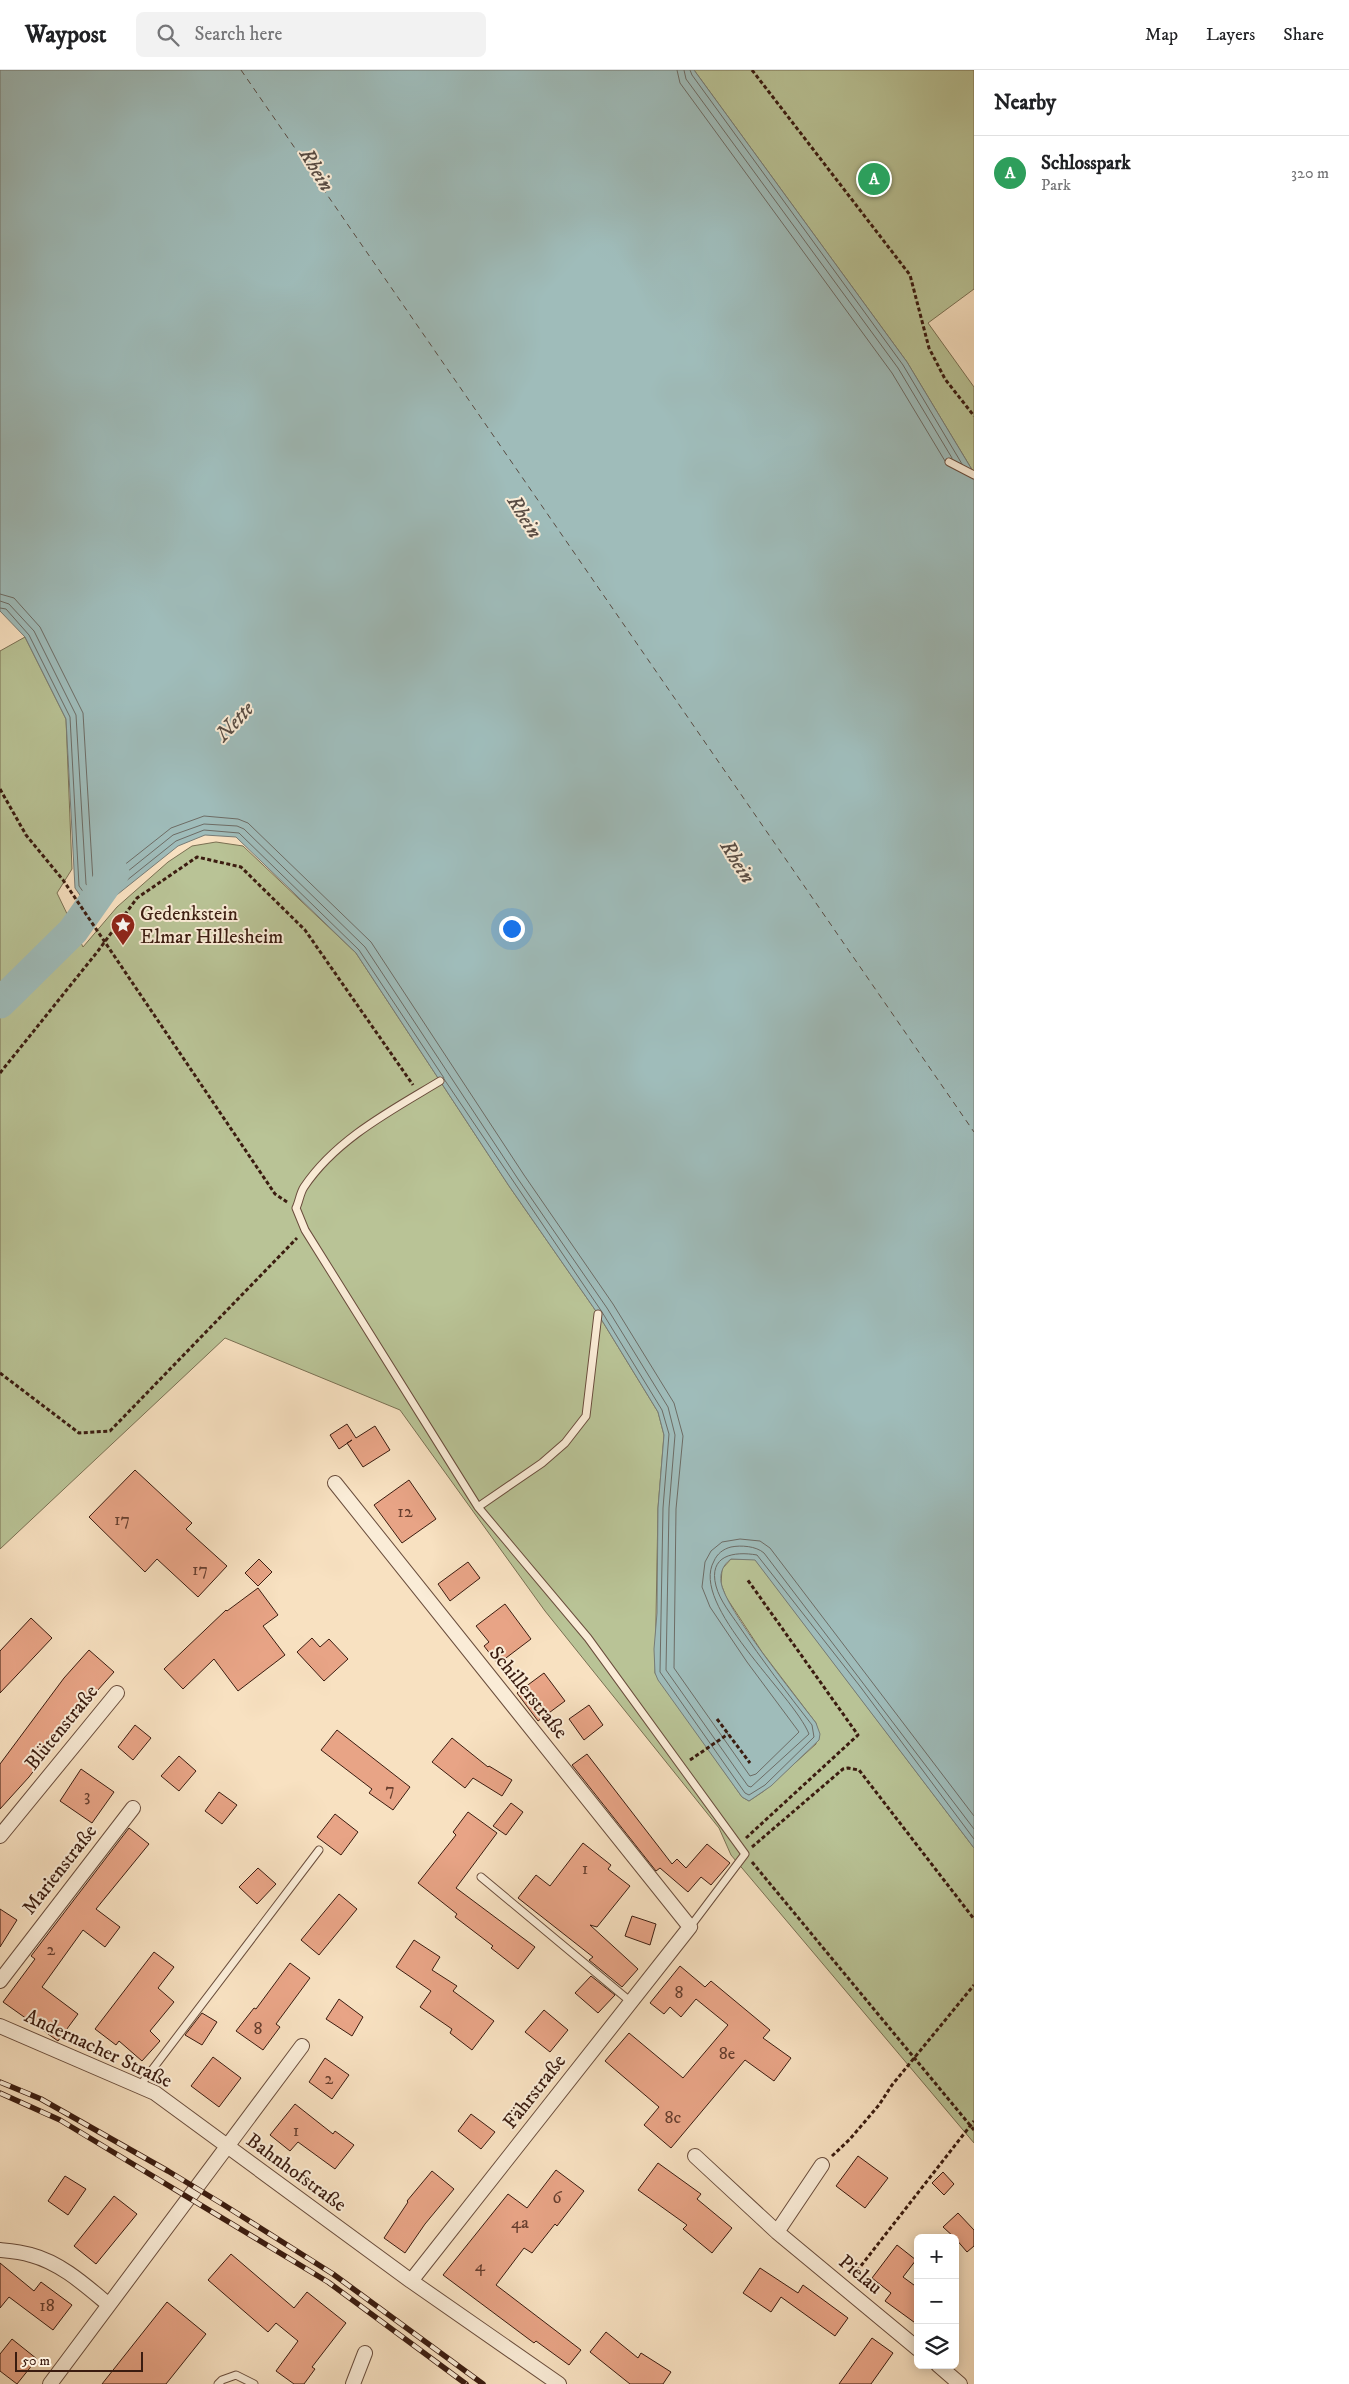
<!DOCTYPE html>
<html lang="en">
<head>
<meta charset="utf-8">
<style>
	body { margin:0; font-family:"IM FELL DW Pica",serif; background:#f2f2f2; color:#202124 }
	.controls { position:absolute; right:15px; bottom:15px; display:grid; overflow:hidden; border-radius:8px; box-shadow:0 2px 12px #0003 }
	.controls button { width:45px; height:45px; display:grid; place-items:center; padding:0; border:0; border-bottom:1px solid #e0e0e0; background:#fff; color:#202124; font:25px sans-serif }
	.scale { position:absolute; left:15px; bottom:12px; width:128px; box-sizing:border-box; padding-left:5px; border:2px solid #3b1c10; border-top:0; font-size:14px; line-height:18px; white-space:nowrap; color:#3b1c10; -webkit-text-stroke:4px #faecd7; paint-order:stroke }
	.you { position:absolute; left:511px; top:858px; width:18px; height:18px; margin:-12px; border:4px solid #fff; border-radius:50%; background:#1a73e8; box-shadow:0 0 0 8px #1a73e833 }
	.badge { display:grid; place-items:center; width:32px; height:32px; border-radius:50%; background:#7c3aed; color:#fff; font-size:16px; font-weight:700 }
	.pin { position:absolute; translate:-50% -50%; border:2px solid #fff; box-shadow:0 1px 5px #0006 }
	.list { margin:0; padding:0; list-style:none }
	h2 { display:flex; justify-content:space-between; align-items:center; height:65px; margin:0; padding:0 20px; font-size:21px }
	h2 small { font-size:16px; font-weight:400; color:#757577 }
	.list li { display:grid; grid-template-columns:32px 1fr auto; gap:15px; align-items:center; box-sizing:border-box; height:75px; padding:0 20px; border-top:1px solid #e0e0e0 }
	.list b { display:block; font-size:19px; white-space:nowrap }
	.list p { margin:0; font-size:16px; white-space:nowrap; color:#757577 }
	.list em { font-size:16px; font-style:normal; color:#757577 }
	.icon { flex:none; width:28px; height:28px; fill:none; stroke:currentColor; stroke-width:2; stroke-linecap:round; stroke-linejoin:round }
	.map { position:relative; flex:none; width:974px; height:2314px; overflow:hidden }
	header { display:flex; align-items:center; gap:30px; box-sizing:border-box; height:70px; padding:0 25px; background:#fff; border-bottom:1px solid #e0e0e0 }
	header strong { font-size:24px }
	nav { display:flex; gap:28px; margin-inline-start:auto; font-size:18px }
	.search { width:350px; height:45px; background:#f2f2f2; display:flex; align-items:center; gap:12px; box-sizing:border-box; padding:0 18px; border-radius:8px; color:#757577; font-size:19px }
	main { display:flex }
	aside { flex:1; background:#fff }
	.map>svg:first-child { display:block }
	.green { fill:#b9c396; stroke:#7a7053 }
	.water { fill:#9fbcba; stroke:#777c76 }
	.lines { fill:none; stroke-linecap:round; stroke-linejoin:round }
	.shore { stroke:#6d6c65; stroke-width:1 }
	.river { stroke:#9fbcba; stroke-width:31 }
	.ferry { stroke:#594c43; stroke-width:1; stroke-dasharray:6 5; stroke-linecap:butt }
	.building { fill:#e8a486; stroke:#3b1c10 }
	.service-casing { stroke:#6a4d3c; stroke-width:9 }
	.minor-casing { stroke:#6a4d3c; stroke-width:16 }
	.path { stroke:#3b1c10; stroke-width:3; stroke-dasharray:4 2.5; stroke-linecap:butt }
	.service { stroke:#faecd7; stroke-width:7 }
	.minor { stroke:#faecd7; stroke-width:14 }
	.rail-casing { stroke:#3b1c10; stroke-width:5.5 }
	.rail { stroke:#faecd7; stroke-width:4; stroke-dasharray:11; stroke-linecap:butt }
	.labels { text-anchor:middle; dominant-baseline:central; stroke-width:4; stroke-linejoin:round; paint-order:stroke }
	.number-label { font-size:18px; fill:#663e2e }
	.poi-label { font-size:20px; fill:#3b1c10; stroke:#faecd7; text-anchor:start }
	.street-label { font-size:20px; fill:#3b1c10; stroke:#faecd7 }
	.water-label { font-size:21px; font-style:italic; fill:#594c43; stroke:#faecd7 }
</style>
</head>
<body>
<header>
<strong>Waypost</strong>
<div class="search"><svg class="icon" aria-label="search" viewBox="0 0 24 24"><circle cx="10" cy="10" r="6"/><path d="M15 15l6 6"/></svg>Search here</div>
<nav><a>Map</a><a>Layers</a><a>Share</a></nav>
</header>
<main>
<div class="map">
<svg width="974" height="2314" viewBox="0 0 974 2314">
	<rect width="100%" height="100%" fill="#f8e1c1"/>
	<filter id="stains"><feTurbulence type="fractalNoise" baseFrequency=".004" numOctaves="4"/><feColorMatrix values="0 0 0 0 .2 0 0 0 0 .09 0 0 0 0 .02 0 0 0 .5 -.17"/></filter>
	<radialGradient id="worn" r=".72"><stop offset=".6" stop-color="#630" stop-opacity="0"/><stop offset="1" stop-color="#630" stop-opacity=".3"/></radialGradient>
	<path class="green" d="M694,0h280v219l-46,34 46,64v86l-67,-111z
		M25,567l41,82 6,150 -15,24 26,54 34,-40 51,-45 24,-16 24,-4 27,4 113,107 153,233 89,128 60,98 6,23 -6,73 -3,165 87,124 7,4 15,-10 52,-47v-21l-54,-71 -36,-55 -5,-13 1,-15 9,-10h24l219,289v295l-243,-288 -12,-27 -174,-217 -145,-201 -175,-72 -225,211v-898z"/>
	<path class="water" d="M0,0h694l213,292 67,111v1375l-219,-288 -24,-1c-8,6 -11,13 -10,23 3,26 76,116 95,141l4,11 -1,6 -48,46 -22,15 -7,-4 -84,-117 -3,-7 -1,-24 3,-36 1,-105 6,-73 -6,-23 -60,-98 -89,-128 -153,-233 -120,-116 -31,-2 -27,11 -85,68 -18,-26 -9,-169 -41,-82 -25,-26z"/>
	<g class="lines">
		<path class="shore" d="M677,0l3,13 212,290 53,88
			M684,0l2,9 212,289 54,90
			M690,0l2,5 211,290 59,99
			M0,524l14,4 26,29 43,86 10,168 2,4h4l72,-57 33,-12 34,3 10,4 123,119 153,233 89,129 61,99 9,33 -7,73 -2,159 76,108 6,-2 43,-42 -52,-70 -37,-55 -8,-20 3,-25 6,-11 11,-9 18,-3 20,2 10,7 204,268
			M0,531l9,3 25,27 42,84 10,169 8,12h3l76,-61 31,-11 33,2 7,3 121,118 153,232 89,129 61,99 7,28 -6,73 -3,162 82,116 3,1 58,-53c-16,-40 -120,-129 -95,-173 3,-7 9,-12 17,-14 10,-2 25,-1 33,6l210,276
			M0,538l6,1 23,26 41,82 9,169 14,19h3l80,-64 28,-11 35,3 120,117 85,128
			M444,1009l158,233
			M602,1242l60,98 7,24 -6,74 -3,164 85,121 4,2 16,-10 49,-48 -2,-12c-25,-32 -50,-65 -73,-99 -8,-12 -19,-25 -23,-40 -8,-31 18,-35 41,-31l102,130 115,154"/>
		<path class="river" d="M0,933l73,-72 41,-58"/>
		<path class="ferry" d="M241,0l733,1062"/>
	</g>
	<path class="building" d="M347,1354l9,14 19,-12 15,24 -27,17 -16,-24 5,-3 -13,9 -9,-14z
		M135,1400l57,53 -6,6 41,37 -29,31 -41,-38 -12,13 -56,-55z
		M409,1410l27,39 -34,24 -28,-38z
		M259,1489l13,13 -14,14 -13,-13z
		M468,1492l12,16 -30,23 -12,-17z
		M258,1518l20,27 -15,11 22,29 -47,36 -24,-32 -31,30 -19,-20 62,-59 1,1z
		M505,1534l26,35 -33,25 -14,-18 5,-4 -13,-16z
		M31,1548l21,20 -52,55v-42z
		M312,1568l8,9 9,-8 19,20 -24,22 -27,-29z
		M89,1580l25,22 -34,38 -51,67 -29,32v-45l64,-86z
		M544,1603l21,28 -27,20 -21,-28z
		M589,1635l14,20 -19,15 -15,-21z
		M135,1655l16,13 -18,22 -15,-13z
		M337,1660l73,57 -17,23 -24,-17 3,-4 -51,-39z
		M452,1668l36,29 1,-1 23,14 -10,16 -29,-18 -8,10 -33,-26z
		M587,1684l85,110 5,-5 9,9 21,-24 23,19 -19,22 -10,-8 -13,15 -28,-24 -4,3 -84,-106z
		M179,1686l17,15 -17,20 -18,-15z
		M81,1699l33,23 -22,31 -32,-22z
		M219,1722l18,13 -15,19 -17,-13z
		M511,1733l12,9 -17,23 -13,-9z
		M468,1742l29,21 -41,55 79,59 -17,22 -27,-21 2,-2 -38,-29 2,-3 -39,-31 38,-48 -3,-3z
		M335,1744l23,18 -17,23 -24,-18z
		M129,1758l20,16 -53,65 24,18 -15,20 -22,-17 -41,57 36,27 -20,27 -55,-39 32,-43 -4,-3z
		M583,1773l28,22 -3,4 22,17 -33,41 -7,-2 48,44 -16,18 -33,-27 4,-3 -75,-59 18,-23 14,11z
		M258,1798l18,16 -19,20 -18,-17z
		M339,1824l18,15 -38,46 -18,-15z
		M0,1839l17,11 -17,27z
		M632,1846l24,8 -6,21 -25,-9z
		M414,1870l26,17 -8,13 25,16 -4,5 41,30 -22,29 -22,-17 2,-4 -32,-22 11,-16 -35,-24z
		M154,1882l20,15 -16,21 16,14 -24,29 10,10 -18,20 -23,-20 -3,4 -21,-16z
		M290,1893l20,15 -34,46 4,3 -17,23 -27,-19 18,-23 2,1z
		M680,1896l25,21 6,-6 59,49 -7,8 28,20 -17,23 -29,-21 -74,88 -27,-23 15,-18 -54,-46 24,-28 54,45 45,-53 -32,-26 -15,18 -11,-10 -6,7 -14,-11z
		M591,1906l24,19 -17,18 -23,-20z
		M339,1929l24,18 -11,19 -26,-17z
		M544,1940l24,20 -18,22 -25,-20z
		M202,1943l15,9 -15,23 -17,-10z
		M213,1987l28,21 -22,29 -28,-21z
		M325,1988l24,17 -17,24 -23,-17z
		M295,2034l38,30 2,-3 19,14 -19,24 -37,-27 -8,9 -20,-16z
		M471,2044l24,18 -14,17 -23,-18z
		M858,2086l30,22 -23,30 -29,-22z
		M658,2093l43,31 -4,5 35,29 -20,25 -29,-24 4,-4 -49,-35z
		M556,2100l28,21 -27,35 -2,-2 -23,29 -8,-5 -28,37 85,65 -12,15 -33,-24 -2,2 -91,-68 65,-81 19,14z
		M432,2101l22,18 -29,35 -20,29 -21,-15 24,-36 -1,-1z
		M943,2102l11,12 -10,11 -12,-12z
		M65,2106l21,13 -18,26 -20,-14z
		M114,2126l23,18 -41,50 -22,-18z
		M958,2143l16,17v16l-7,6 -12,-14 -12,-11z
		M897,2175l19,15 -13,17 15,11v37l-33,-24 6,-8 -19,-15z
		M231,2184l63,54 13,-16 39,31 -34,44 3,2 -11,15h-10l-18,-13 22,-30 -22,-18 -8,9 -60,-52z
		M0,2193l34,28 7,-9 31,23 -19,25 -44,-33 -9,11z
		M760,2198l38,25 5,-8 45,33 -13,18 -54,-39 -10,15 -28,-19z
		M167,2232l39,32 -40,50h-64z
		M606,2262l32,26 3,-5 30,19 -8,12h-33l-40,-32z
		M872,2268l21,15 -22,31h-32z
		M12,2269l25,20 -20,25 -17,-13v-17z"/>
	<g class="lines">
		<defs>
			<path id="service" d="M949,392l25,13
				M440,1011c-48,29 -104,58 -136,106 -4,6 -5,15 -8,21l9,22 173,277 110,131 157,216 -55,73
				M478,1437l64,-44 23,-20 21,-27 12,-102
				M481,1807l150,125
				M139,2017l180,-237
				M218,2314l4,-4 14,-5 18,9"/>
			<path id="minor" d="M335,1413l355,444 -279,354
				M0,1766l117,-143
				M0,1911l133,-173
				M0,1956l155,67 256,188 148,103
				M695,2086l82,76 141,117
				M777,2162l45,-67
				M0,2180c10,1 21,2 31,5 30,8 54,30 78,50
				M938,2295l22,19
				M50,2314l252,-338
				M353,2314l12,-31"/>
		</defs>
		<use href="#service" class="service-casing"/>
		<use href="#minor" class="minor-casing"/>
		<path class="path" d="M752,0l158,205 19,73 16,31 29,37
			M0,719l26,46 37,45 212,314 12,8
			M0,1003l98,-122 39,-53 60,-41 44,10 64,63 108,155
			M0,1303l79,60 31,-2 187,-193
			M717,1649l33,44
			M690,1690l38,-26
			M746,1768l112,-103 -111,-156
			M752,1777l91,-78 5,-1 11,2 115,149
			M752,1792l222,268
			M832,2086l18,-17 29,-34 13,-20 82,-100
			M853,2206l121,-155"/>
		<use href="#service" class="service"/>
		<use href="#minor" class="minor"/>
		<defs>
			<path id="rail" d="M0,2012l41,17 127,72 56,34 109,69 150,110
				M0,2023l60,27 268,162 138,102"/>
		</defs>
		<use href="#rail" class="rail-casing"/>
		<use href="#rail" class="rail"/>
	</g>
	<defs>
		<symbol id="sight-pin" viewBox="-11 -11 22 30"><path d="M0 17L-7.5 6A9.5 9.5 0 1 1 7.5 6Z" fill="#8f2418" stroke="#faecd7"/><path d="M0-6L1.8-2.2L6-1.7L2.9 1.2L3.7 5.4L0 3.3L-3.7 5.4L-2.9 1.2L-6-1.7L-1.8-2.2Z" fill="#fff"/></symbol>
	</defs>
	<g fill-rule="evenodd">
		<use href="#sight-pin" x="109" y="841" width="28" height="38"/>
	</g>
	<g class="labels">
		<g class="number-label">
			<text x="405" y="1442">12</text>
			<text x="122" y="1450">17</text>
			<text x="200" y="1500">17</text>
			<text x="390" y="1720">7</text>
			<text x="87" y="1726">3</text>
			<text x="585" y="1799">1</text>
			<text x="51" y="1880">2</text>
			<text x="679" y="1923">8</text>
			<text x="258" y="1959">8</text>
			<text x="727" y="1984">8e</text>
			<text x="329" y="2009">2</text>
			<text x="673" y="2048">8c</text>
			<text x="296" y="2061">1</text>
			<text x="557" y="2128">6</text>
			<text x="520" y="2153">4a</text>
			<text x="480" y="2196">4</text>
			<text x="47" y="2236">18</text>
		</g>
		<g class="poi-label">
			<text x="140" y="844">Gedenkstein<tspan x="140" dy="23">Elmar Hillesheim</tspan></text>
		</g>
		<g class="street-label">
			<text transform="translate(528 1623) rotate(51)">Schillerstraße</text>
			<text transform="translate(62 1658) rotate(-51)">Blütenstraße</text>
			<text transform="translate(60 1800) rotate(-52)">Marienstraße</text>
			<text transform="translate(98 1979) rotate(25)">Andernacher Straße</text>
			<text transform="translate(535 2022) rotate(-52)">Fährstraße</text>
			<text transform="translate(296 2103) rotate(36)">Bahnhofstraße</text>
			<text transform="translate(860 2205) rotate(40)">Pielau</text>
		</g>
		<g class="water-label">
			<text transform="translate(316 100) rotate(59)">Rhein</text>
			<text transform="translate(524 447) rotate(58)">Rhein</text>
			<text transform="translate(235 652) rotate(-47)">Nette</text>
			<text transform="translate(737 792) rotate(58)">Rhein</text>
		</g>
	</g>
	<rect width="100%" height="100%" filter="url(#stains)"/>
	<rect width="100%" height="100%" fill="url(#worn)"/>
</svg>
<div class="controls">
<button>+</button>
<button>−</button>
<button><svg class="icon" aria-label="layers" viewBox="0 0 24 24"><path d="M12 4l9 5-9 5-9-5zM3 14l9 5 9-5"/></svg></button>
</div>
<div class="scale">50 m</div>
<div class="you"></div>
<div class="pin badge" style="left:874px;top:109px;background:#2e9e5b">A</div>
</div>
<aside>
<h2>Nearby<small></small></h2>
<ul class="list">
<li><span class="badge" style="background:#2e9e5b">A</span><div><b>Schlosspark</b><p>Park</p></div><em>320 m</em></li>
</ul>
</aside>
</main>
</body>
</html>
